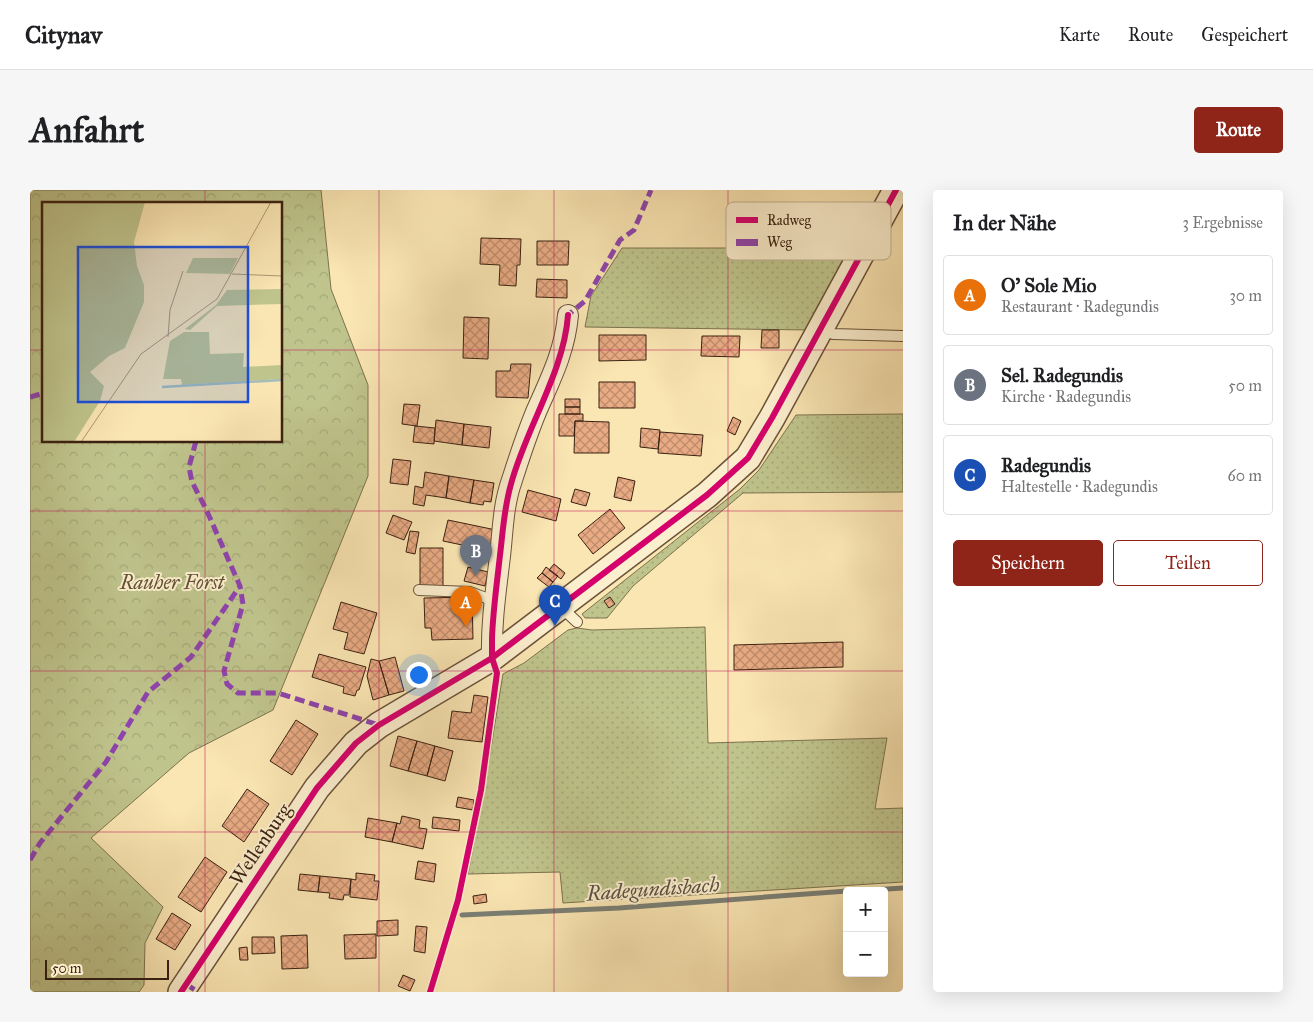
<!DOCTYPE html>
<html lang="de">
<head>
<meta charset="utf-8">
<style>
	body { margin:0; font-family:"IM FELL Great Primer",serif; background:#f6f6f6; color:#202124 }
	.controls { position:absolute; right:15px; bottom:15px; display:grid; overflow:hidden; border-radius:5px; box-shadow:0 5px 20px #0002 }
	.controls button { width:45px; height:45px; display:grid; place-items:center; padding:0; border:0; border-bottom:1px solid #e0e0e0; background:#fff; color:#202124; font:25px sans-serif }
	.scale { position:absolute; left:15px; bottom:12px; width:124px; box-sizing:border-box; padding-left:5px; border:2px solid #3b2111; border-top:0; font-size:14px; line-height:18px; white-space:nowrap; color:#3b2111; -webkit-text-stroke:4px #fcefce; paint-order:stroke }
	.you { position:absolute; left:388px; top:484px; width:18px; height:18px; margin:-12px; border:4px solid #fff; border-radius:50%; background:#1a73e8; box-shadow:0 0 0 8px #1a73e833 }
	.badge { display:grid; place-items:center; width:32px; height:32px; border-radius:50%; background:#8f2418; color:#fff; font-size:16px; font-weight:700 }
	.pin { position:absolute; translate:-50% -41px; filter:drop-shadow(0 1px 2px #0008) }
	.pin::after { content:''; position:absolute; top:26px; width:18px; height:15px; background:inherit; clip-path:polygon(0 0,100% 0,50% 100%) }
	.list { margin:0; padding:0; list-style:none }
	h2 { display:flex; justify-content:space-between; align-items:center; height:65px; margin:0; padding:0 20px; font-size:21px }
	h2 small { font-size:16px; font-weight:400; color:#757577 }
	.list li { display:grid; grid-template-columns:32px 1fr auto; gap:15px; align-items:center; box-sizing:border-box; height:80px; margin:0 10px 10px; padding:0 10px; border:1px solid #e0e0e0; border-radius:5px }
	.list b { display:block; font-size:19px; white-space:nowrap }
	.list p { margin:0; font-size:16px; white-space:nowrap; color:#757577 }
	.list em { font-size:16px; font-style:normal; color:#757577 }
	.actions { display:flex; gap:10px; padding:15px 20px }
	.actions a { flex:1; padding:11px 0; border:1px solid #8f2418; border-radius:5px; text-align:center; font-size:18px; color:#8f2418 }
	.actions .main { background:#8f2418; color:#fff }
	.map { position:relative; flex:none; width:873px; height:802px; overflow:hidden; border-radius:5px }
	header { display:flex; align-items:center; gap:30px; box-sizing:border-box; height:70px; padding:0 25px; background:#fff; border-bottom:1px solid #e0e0e0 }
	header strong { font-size:24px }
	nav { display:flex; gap:28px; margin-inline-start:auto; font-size:18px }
	.intro { display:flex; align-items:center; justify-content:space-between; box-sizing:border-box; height:120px; padding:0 30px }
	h1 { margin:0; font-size:35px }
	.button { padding:12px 22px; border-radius:5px; background:#8f2418; color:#fff; font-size:18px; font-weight:700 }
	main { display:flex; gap:30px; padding:0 30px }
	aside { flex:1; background:#fff; border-radius:5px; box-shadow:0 5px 20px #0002 }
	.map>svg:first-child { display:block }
	.grass { fill:url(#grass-dots); stroke:#7d724e }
	.forest { fill:url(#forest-crowns); stroke:#7d724e; fill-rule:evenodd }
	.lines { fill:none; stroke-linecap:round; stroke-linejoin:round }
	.stream { stroke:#7a7f75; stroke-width:5 }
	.building { fill:url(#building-cross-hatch); stroke:#3b2111 }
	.service-casing { stroke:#6b523a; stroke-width:12 }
	.minor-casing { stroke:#6b523a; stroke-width:22 }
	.tertiary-casing { stroke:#6b523a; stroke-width:28 }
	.service { stroke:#fcefce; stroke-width:10 }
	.minor { stroke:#fcefce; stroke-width:20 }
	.tertiary { stroke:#fcefce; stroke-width:25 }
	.quiet { stroke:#8e44ad; stroke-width:5; stroke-dasharray:10 5; stroke-linecap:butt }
	.cycleway-casing { stroke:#fcefce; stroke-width:9 }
	.cycleway { stroke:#d6006c; stroke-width:6 }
	.grid { fill:none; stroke:#c2185b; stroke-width:1; stroke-opacity:0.55 }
	.labels { text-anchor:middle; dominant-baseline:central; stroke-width:4; stroke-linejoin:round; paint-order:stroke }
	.park-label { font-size:20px; font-style:italic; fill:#635236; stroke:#fcefce }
	.street-label { font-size:20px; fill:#3b2111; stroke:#fcefce }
	.water-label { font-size:21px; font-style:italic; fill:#5a5043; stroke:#fcefce }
	.inset-river { fill:none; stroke:#a4bdb8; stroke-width:2.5 }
	.inset-road { fill:none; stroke:#ae9772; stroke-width:1 }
	.view { fill:#1d4ed8; fill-opacity:0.15; stroke:#1d4ed8; stroke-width:2.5 }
	.inset-edge { fill:none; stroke:#3b2111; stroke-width:2.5 }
	.key { fill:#fcefce; stroke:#c2b195; stroke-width:1 }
	.key-label { font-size:14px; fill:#3b2111 }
</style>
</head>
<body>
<header>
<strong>Citynav</strong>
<nav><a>Karte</a><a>Route</a><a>Gespeichert</a></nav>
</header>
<div class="intro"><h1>Anfahrt</h1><a class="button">Route</a></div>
<main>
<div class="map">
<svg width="873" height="802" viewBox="0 0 873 802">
	<defs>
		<pattern id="grass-dots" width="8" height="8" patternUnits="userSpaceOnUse" patternTransform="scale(1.25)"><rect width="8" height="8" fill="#bfc48c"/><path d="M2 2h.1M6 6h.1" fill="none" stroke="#a5a878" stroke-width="1.8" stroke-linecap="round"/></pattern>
		<pattern id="forest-crowns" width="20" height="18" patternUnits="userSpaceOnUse" patternTransform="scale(1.25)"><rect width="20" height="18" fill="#bfc48c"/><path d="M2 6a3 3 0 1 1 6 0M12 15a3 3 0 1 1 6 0" fill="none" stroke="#a5a878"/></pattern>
		<pattern id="building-cross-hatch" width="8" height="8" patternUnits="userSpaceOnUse" patternTransform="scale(1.25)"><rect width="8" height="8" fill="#e9ab84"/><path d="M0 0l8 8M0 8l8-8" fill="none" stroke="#be8b6b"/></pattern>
	</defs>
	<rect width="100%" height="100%" fill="#fae6b3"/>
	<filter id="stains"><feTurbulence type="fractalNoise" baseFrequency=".004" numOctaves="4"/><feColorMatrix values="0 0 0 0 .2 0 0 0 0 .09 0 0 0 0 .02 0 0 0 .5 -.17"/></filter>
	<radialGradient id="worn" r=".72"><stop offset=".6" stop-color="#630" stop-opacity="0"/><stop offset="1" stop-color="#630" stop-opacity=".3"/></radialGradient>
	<path class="grass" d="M592,58h234l-45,82 -226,-3 6,-31z
		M873,224v78l-160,1 -110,93 -26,32h-22l-3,-4 158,-125 19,-19 37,-55z
		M675,437l3,116 179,-5 -12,71 28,-1v74l-340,21 -3,-31 -92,2 16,-83 19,-117 21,-11 44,-33 9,-2 15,2z"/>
	<path class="forest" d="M0,0h291l10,99 37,96v91l-95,234 -84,43 -98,85 72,69 -18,36 -1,42 -5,7h-109zM14,14h237v237h-237z"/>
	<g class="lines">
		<path class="stream" d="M826,701l47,-3
			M432,725l157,-7 228,-17"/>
	</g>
	<path class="building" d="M451,48l40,1 -1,26h-3l-1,21 -17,-1 1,-20 -20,-1z
		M507,51h32l-1,24h-31z
		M507,89l30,1v18l-31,-1z
		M434,127l25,1 -1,41 -25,-1z
		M732,140h17v18h-18z
		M569,145h47v25l-47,1z
		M672,146h38l-1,21 -38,-1z
		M481,174h20l-3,34 -32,-1v-26h14z
		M569,192h36v26h-36z
		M535,209h15v8h-15z
		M374,214l16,1 -3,21 -15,-2z
		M535,217h15v7h-15z
		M529,224h24v7h-8l-1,15h-15z
		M703,227l8,4 -6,14 -8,-4z
		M406,230l28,4 -2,21 -28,-4z
		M545,231l34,1v31h-35z
		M434,234l27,3 -2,21 -27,-3z
		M385,236l20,2 -1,16 -21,-2z
		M611,238l19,2 -2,19 -18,-2z
		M630,242l43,3 -2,21 -43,-3z
		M363,269l18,2 -3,24 -18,-2z
		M395,282l24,4 -3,22 -20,-3 -2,11 -11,-2 2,-18 8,2z
		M419,286l25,4 -4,23 -24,-5z
		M588,287l17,4 -4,20 -17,-4z
		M444,290l20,3 -3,19 -7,-1 -1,4 -13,-2z
		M545,299l15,4 -4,13 -15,-4z
		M498,300l33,9 -5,22 -34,-9z
		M580,319l15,19 -32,26 -15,-19z
		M363,325l19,7 -8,18 -18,-7z
		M418,330l48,10 -5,21 -48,-10z
		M380,341l9,1 -4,22 -9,-2z
		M390,358h23v38h-23z
		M524,374l11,9 -4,6 -12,-9z
		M438,377l20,5 -3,14 -21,-5z
		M516,377l12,9 -5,6 -11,-9z
		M512,383l11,9 -4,5 -12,-9z
		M442,407l1,42 -41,1 -1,-12h-6l-1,-30z
		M580,407l5,7 -6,4 -5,-7z
		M311,412l36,11 -13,41 -20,-5 4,-16 -15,-4z
		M813,452v25l-109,3v-25z
		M289,464l47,13 -7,23h-2l-2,6 -12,-3 1,-6 -32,-10z
		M365,467l9,34 -15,4 -10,-34z
		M341,469l8,2 10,34 -16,5 -6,-24z
		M444,505l14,2 -6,45 -34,-4 4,-27 19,2z
		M266,530l22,14 -26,41 -22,-14z
		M368,546l19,5 -9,30 -18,-5z
		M387,551l18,5 -8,30 -19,-5z
		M405,556l18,5 -8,30 -18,-5z
		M217,599l22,15 -25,38 -22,-16z
		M428,607l16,3 -1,10 -17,-3z
		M372,626l18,4 -1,8 8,1 -4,20 -31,-7 5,-19 3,1z
		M403,627l27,3 -1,11 -27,-3z
		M338,628l29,5 -5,19 -27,-5z
		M175,667l22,15 -26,40 -23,-15z
		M388,671l18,3 -2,18 -19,-3z
		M326,683l19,2 -1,6h5l-2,19 -27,-3 1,-18 5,1z
		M270,684l20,2 -2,16 -20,-2z
		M290,686l31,3 -2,16h-5l-1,5 -14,-2 1,-5 -12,-1z
		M456,704l1,8 -13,2 -1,-8z
		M142,723l19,12 -16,25 -19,-11z
		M368,730v15l-21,1v-15z
		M386,736l11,1 -2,26 -11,-2z
		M346,744v24l-31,1 -1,-24z
		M277,745l1,33 -26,1 -1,-33z
		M222,747h22l1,16 -23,1z
		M217,757l1,13h-8l-1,-12z
		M373,785l12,5 -5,11 -12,-5z"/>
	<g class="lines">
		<defs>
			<path id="service" d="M792,139l11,5 70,2
				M389,400l51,2 24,9
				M531,417l16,15"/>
			<path id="minor" d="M462,468c-1,-35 4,-68 8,-102 3,-26 3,-51 12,-76 7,-22 15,-46 24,-68 14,-32 29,-61 32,-97"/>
			<path id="tertiary" d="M151,802l136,-204 39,-45 23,-18 113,-67 215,-163 41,-37 24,-40 124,-228"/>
		</defs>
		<use href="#service" class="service-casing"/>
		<use href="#minor" class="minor-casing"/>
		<use href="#tertiary" class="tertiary-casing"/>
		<use href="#service" class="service"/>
		<use href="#minor" class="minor"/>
		<use href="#tertiary" class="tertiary"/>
		<path class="quiet" d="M538,129v-4l17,-14 35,-61 14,-10 17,-40
			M0,207l14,-4
			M166,251l-7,26 3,15 14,27 34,77 3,18 -19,67 3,13 11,9h40l101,32
			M0,670l10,-17 66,-81 42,-70 43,-35 49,-71
			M156,794l12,8"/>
		<defs>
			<path id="cycleway" d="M151,802l136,-204 39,-45 23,-18 113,-67 215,-163 41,-37 24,-40 124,-228
				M400,802l28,-92 23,-110 16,-117 -5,-15v-20c1,-28 5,-55 8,-83 3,-24 4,-47 11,-71 15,-56 53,-112 57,-169"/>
		</defs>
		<use href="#cycleway" class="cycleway-casing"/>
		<use href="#cycleway" class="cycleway"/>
	</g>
	<path class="grid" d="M175,0v14M349,0v802M524,0v802M698,0v802M0,160h14M251,160h622M175,251v551M0,321h873M0,481h873M0,642h873"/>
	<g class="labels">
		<g class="park-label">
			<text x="142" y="392">Rauher Forst</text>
		</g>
		<g class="street-label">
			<text transform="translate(230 654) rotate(-56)">Wellenburg</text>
		</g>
		<g class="water-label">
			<text transform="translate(623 699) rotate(-4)">Radegundisbach</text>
		</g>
	</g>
	<g transform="translate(12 12)">
		<rect width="240" height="240" fill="#fae6b3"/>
		<path d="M151,56h45l-8,16 -44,-1zM240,87v15l-65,2 -27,24 -5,-1 31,-24 11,-15zM142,130h25l1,22 34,-1 -1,14 39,-2v14l-100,6 -1,-6h-18l7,-38z" fill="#bfc48c"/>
		<path d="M0,0h103l-11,40 3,24 7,19v17l-19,46 -16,8 -19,16 14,14 -4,15 -26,41h-32z" fill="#bfc48c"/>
		<path class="inset-river" d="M120,185l120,-7"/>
		<path class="inset-road" d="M190,72l50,2M126,135l2,-27 13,-39M39,240l60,-88 76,-55 54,-97"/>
		<path class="view" d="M36,45h170v155h-170z"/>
		<rect width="240" height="240" class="inset-edge"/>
	</g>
	<rect x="696" y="12" width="165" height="58" rx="8" class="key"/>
	<rect x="706" y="27" width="22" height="6" fill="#d6006c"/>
	<rect x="706" y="49" width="22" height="7" fill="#8e44ad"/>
	<g class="key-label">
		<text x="737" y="35">Radweg</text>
		<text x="737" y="57">Weg</text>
	</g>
	<rect width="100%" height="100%" filter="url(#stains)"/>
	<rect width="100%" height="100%" fill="url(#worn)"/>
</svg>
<div class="controls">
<button>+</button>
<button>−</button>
</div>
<div class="scale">50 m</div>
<div class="you"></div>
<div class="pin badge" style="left:436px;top:437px;background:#e8710a">A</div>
<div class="pin badge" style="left:446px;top:386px;background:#6b7280">B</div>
<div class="pin badge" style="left:525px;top:436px;background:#1a4fb4">C</div>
</div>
<aside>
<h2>In der Nähe<small>3 Ergebnisse</small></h2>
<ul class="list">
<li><span class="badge" style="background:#e8710a">A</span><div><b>O' Sole Mio</b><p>Restaurant · Radegundis</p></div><em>30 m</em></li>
<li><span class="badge" style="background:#6b7280">B</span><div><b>Sel. Radegundis</b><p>Kirche · Radegundis</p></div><em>50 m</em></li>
<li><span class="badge" style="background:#1a4fb4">C</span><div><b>Radegundis</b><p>Haltestelle · Radegundis</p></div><em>60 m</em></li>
</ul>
<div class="actions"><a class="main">Speichern</a><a>Teilen</a></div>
</aside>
</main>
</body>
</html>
